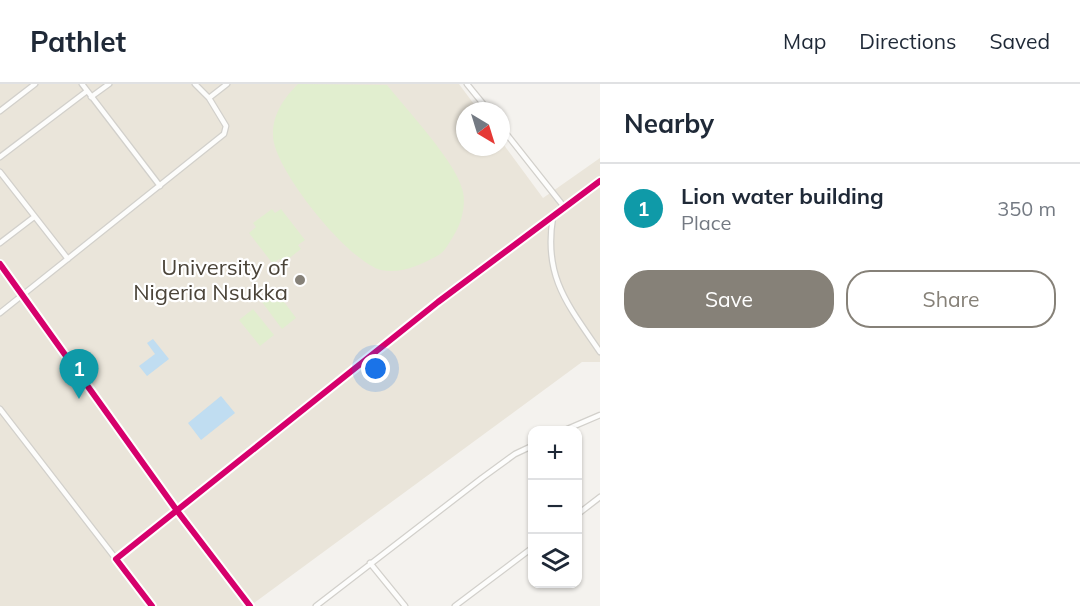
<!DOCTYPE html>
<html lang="en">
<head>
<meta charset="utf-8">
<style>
	body { margin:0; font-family:Mulish,sans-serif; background:#f2f2f3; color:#1f2937 }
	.controls { position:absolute; right:18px; bottom:18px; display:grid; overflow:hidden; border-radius:12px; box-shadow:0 2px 4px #0004 }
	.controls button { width:54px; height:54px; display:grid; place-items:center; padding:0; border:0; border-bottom:2px solid #e0e1e3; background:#fff; color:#1f2937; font:30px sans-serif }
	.compass { position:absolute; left:456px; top:18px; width:54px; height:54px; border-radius:50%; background:#fff; box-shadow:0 2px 4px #0004; rotate:142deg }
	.you { position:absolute; left:376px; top:285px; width:21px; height:21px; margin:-15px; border:4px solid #fff; border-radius:50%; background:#1a73e8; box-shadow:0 0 0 9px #1a73e833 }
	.badge { display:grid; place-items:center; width:39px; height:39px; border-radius:50%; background:#868178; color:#fff; font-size:20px; font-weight:700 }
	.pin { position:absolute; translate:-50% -50px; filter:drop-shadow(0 2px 3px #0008) }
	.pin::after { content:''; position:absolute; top:32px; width:21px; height:18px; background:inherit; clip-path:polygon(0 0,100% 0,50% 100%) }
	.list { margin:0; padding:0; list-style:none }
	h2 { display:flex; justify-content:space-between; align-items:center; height:78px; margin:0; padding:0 24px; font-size:26px }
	h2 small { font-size:20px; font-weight:400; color:#747a83 }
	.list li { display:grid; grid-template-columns:39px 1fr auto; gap:18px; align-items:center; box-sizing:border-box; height:90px; padding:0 24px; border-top:2px solid #e0e1e3 }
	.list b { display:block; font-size:22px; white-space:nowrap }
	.list p { margin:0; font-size:20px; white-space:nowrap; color:#747a83 }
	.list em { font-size:20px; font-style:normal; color:#747a83 }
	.actions { display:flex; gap:12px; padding:18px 24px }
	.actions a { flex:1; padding:14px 0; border:2px solid #868178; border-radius:24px; text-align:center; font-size:21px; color:#868178 }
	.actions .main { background:#868178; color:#fff }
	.icon { flex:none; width:33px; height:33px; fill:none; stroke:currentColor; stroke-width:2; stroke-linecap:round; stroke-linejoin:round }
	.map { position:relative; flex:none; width:600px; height:522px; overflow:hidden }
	header { display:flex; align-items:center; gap:36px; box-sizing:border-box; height:84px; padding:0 30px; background:#fff; border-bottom:2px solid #e0e1e3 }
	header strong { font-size:28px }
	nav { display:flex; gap:33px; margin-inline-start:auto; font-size:21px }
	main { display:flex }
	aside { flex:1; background:#fff }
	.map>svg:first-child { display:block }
	.education { fill:#eae5da }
	.green { fill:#e1eecf }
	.water { fill:#c0ddf1 }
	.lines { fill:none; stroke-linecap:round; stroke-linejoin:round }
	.street-casing { stroke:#d2d0cb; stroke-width:7 }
	.street { stroke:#fdfdfc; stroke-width:4.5 }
	.cycleway-casing { stroke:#fff; stroke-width:10 }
	.cycleway { stroke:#d6006c; stroke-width:6 }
	.poi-dot { fill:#868178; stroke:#fff; stroke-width:2 }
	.labels { text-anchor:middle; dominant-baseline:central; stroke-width:4.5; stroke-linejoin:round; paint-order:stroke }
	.poi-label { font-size:22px; fill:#4b4439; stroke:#fff; text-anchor:end }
</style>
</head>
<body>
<header>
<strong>Pathlet</strong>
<nav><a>Map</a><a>Directions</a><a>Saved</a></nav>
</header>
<main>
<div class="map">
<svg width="600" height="522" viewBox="0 0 600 522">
	<rect width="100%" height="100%" fill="#f4f2ee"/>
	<path class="education" d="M0,0h459l20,27h-14v36h36v-6l42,57 57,-40v204h-18l-332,244h-250z"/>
	<path class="green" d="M298,0l89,1c19,24 71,79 76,107 3,14 -2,32 -9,43 -5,8 -9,17 -17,21 -17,9 -35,18 -56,14 -32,-8 -107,-100 -108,-134 -1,-21 11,-38 25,-52z
		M272,125l3,4 6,-4 24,31 -7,5 3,4 -18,14 -4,-4 -6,5 -24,-31 7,-6 -3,-4z
		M276,207l20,27 -14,11 -20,-27z
		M253,225l21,26 -14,11 -21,-26z"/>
	<path class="water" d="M153,255l16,20 -22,17 -8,-10 16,-12 -8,-11z
		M221,312l14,17 -34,27 -13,-17z"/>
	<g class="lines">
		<defs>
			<path id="street" d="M82,0l78,102
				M467,0l22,27
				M91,13l18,-13
				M209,14l18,-14
				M0,27l35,-27
				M501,43l64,81
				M0,73l87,-66
				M0,88l68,87
				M553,133c-10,60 15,88 47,135
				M0,159l34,-26
				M0,180l178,248 72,94
				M0,229l224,-179 2,-8 -17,-28 -14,-14
				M0,325l116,150
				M565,346l35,-15
				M578,430l22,-17
				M370,479l35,43
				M152,522l-36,-47 322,-257 162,-121
				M316,522l166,-128 33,-24 17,-8
				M455,522l77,-58"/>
		</defs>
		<use href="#street" class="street-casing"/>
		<use href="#street" class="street"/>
		<defs>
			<path id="cycleway" d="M0,180l178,248 72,94
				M152,522l-36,-47 322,-257 162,-121"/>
		</defs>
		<use href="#cycleway" class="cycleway-casing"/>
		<use href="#cycleway" class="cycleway"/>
	</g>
	<circle class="poi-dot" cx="300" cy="196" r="6"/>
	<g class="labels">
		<g class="poi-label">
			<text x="288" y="183">University of<tspan x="288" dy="25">Nigeria Nsukka</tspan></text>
		</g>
	</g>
</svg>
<div class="controls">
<button>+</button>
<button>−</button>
<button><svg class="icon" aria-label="layers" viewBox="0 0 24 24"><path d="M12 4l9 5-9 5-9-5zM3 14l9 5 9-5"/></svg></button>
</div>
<svg class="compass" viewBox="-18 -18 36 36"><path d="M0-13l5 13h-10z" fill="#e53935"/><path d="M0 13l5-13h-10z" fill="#747a83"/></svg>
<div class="you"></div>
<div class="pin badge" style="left:79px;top:315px;background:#0f9aa8">1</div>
</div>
<aside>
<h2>Nearby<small></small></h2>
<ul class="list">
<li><span class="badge" style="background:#0f9aa8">1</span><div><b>Lion water building</b><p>Place</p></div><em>350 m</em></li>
</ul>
<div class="actions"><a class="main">Save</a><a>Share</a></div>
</aside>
</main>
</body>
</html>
